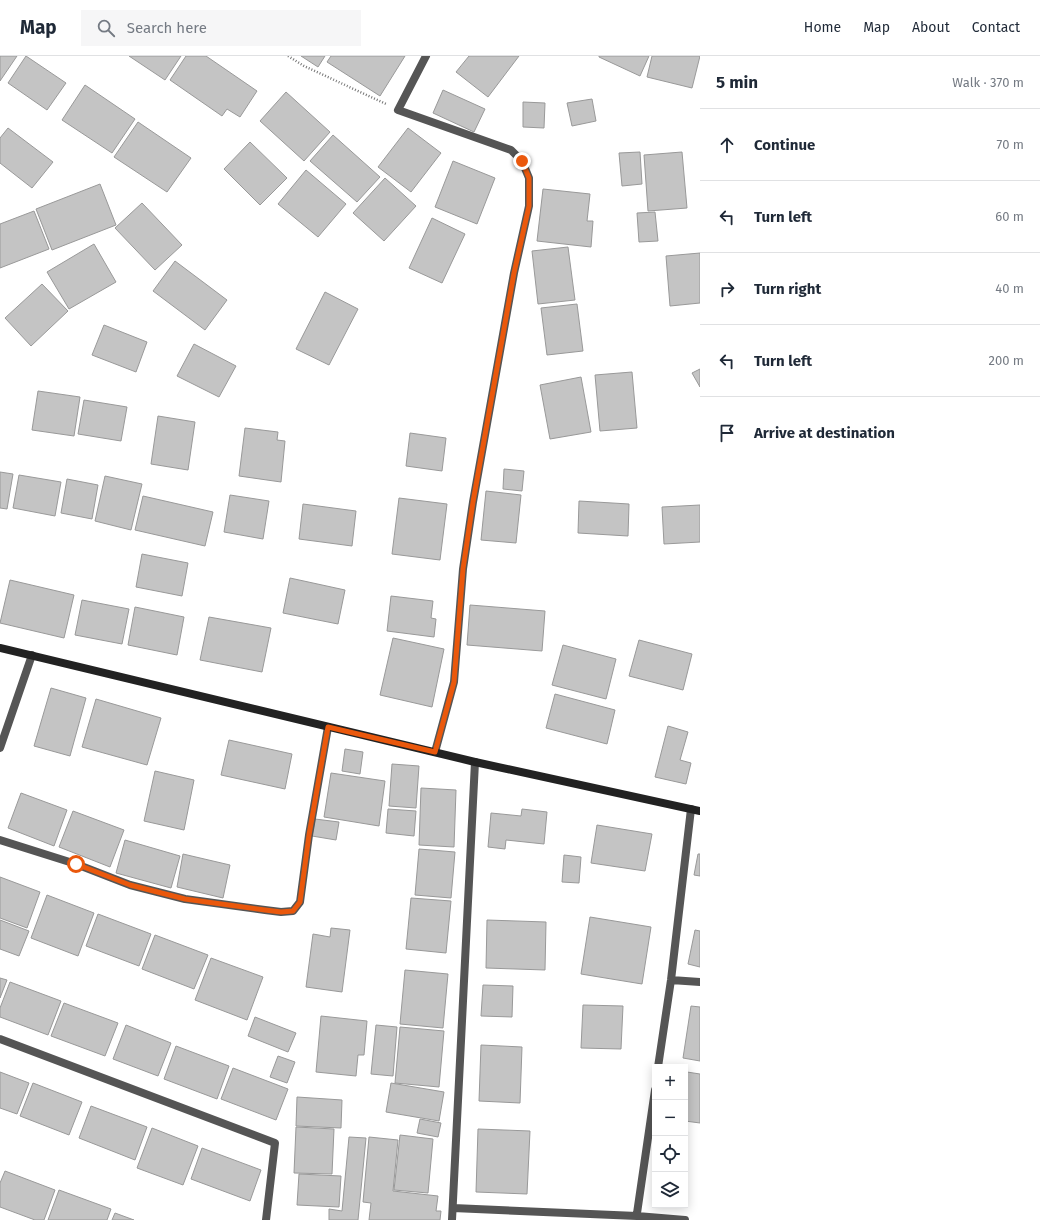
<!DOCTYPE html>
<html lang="en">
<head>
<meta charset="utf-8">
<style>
	body { margin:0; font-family:"Fira Sans",sans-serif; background:#f6f6f7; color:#1f2937 }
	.controls { position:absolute; right:12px; bottom:12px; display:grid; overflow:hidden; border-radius:0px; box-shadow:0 2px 10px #0003 }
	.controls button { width:36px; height:36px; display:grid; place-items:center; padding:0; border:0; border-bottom:1px solid #e0e1e3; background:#fff; color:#1f2937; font:20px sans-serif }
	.stop { position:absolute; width:12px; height:12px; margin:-9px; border:3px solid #ea580c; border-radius:50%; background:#fff }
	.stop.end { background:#ea580c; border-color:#fff; box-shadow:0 1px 4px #0008 }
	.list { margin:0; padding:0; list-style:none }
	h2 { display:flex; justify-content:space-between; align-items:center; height:52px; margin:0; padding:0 16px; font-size:17px }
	h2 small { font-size:13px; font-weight:400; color:#747a83 }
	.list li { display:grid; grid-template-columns:26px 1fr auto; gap:12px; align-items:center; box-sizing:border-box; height:72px; padding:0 16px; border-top:1px solid #e0e1e3 }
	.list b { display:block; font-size:15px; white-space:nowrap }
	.list em { font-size:13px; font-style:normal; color:#747a83 }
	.icon { flex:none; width:22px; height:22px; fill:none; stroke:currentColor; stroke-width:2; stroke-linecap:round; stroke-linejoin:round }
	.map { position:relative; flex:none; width:700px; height:1164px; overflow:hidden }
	header { display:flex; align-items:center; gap:24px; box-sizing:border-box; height:56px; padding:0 20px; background:#fff; border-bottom:1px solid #e0e1e3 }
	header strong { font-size:19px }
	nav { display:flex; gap:22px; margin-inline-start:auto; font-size:14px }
	.search { width:280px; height:36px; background:#f6f6f7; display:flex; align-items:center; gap:10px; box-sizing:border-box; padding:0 14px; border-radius:0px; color:#747a83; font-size:15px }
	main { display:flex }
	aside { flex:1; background:#fff }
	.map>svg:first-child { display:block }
	.building { fill:#c4c4c4; stroke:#999 }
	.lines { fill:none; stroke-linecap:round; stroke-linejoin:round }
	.path { stroke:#777; stroke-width:2.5; stroke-dasharray:1 2; stroke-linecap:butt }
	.minor { stroke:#555; stroke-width:8 }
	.secondary { stroke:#222; stroke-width:8 }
	.route { stroke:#ea580c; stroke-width:5 }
</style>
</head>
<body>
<header>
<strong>Map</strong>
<div class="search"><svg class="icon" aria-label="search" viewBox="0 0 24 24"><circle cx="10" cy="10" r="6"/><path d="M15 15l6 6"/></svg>Search here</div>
<nav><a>Home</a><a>Map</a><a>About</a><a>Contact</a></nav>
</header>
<main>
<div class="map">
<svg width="700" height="1164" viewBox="0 0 700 1164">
	<rect width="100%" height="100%" fill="#fff"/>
	<path class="building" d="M0,0h17l-17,25z
		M26,0l40,27 -19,27 -39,-27z
		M129,0h52l-16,24z
		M186,0h20l51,35 -17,26 -13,-8 -5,7 -52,-36z
		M301,0h24l-7,11z
		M331,0h74l-25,40 -53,-34z
		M469,0h50l-31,41 -32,-25z
		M599,0h50l-9,20 -41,-19z
		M652,0h48l-8,32 -45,-11z
		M85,29l50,34 -23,34 -50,-33z
		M443,34l42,19 -11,23 -41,-19z
		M286,36l44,40 -26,29 -44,-40z
		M592,43l4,22 -24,5 -5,-23z
		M523,46l22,1 -1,25 -21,-1z
		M138,66l53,36 -24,34 -53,-35z
		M8,72l45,34 -21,26 -32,-25v-25z
		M408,72l33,25 -30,39 -33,-25z
		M333,79l47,42 -23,25 -47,-41z
		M250,86l37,36 -27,27 -36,-36z
		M640,96l2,32 -20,2 -3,-33z
		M682,96l5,56 -39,3 -4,-56z
		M453,105l42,17 -18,46 -42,-17z
		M306,114l40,34 -28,33 -40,-33z
		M385,122l31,28 -32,35 -31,-28z
		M100,128l16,41 -64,25 -16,-41z
		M543,133l47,5 -3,27h6l-2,26 -54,-6z
		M142,147l40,42 -27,25 -40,-42z
		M34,155l15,38 -49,19v-44z
		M655,156l3,29 -19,1 -2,-29z
		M432,162l33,16 -23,49 -33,-15z
		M94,188l22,38 -47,27 -22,-37z
		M568,191l7,53 -37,4 -6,-53z
		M700,197v50l-30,3 -4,-50z
		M175,205l52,39 -22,30 -52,-39z
		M42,228l26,27 -37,35 -26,-28z
		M325,236l33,17 -29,56 -33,-16z
		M577,248l6,47 -36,4 -6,-47z
		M104,269l43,17 -11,30 -44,-17z
		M194,288l42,22 -17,31 -42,-21z
		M700,313v18l-8,-14z
		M632,316l5,56 -37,3 -5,-56z
		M581,321l10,55 -41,7 -10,-54z
		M38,335l42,6 -6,39 -42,-6z
		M84,344l43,7 -6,34 -43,-7z
		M158,360l37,6 -7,48 -37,-6z
		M245,372l33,4 -1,8 8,1 -4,41 -42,-6z
		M410,377l36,5 -4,33 -36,-5z
		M504,413l20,2 -2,20 -19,-2z
		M0,416l13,2 -6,35 -7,-1z
		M19,419l42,7 -6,34 -42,-8z
		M105,420l37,8 -11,46 -36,-9z
		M67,423l31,6 -6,34 -31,-6z
		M486,435l35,4 -5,48 -35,-3z
		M230,439l39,6 -6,38 -39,-7z
		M143,440l70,16 -8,34 -70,-16z
		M399,442l48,6 -7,56 -48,-6z
		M579,445l50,3 -1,32 -50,-3z
		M303,448l53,7 -4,35 -53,-7z
		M700,449v37l-36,2 -2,-37z
		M142,498l46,9 -6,33 -46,-9z
		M290,522l55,12 -7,34 -55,-11z
		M10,524l64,15 -10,43 -64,-15z
		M391,540l42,5 -2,17 5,1 -2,18 -47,-6z
		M82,544l47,9 -7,35 -47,-9z
		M470,549l75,6 -3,40 -75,-6z
		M135,551l49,10 -7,38 -49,-10z
		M209,561l62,11 -9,44 -62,-12z
		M393,582l51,11 -12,58 -52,-12z
		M639,584l53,14 -9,36 -54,-14z
		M563,589l53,14 -10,40 -54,-14z
		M51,632l35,10 -16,58 -36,-10z
		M555,638l60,16 -8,34 -61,-16z
		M96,643l65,19 -14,47 -65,-18z
		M668,670l20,6 -8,28 11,3 -5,21 -31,-7z
		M229,684l63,14 -7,35 -64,-14z
		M345,693l18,3 -3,22 -18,-3z
		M392,708l27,2 -3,42 -27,-2z
		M155,715l39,9 -10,50 -40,-9z
		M331,717l54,8 -6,45 -55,-9z
		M421,732l35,2 -2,57 -35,-2z
		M21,737l46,17 -13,36 -46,-18z
		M388,753l28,2 -2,25 -28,-3z
		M522,753l25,3 -3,32 -38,-4 -1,9 -17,-2 3,-34 30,3z
		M73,755l51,19 -14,37 -51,-20z
		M315,763l24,3 -3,18 -24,-4z
		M597,769l55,9 -7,37 -54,-8z
		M125,784l55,16 -9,32 -55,-15z
		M419,793l36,3 -4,46 -36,-3z
		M183,798l47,11 -7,33 -46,-11z
		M698,798h2v22l-6,-1z
		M564,799l17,2 -2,26 -17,-1z
		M0,821l40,15 -13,36 -27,-10z
		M47,839l47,18 -16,43 -47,-18z
		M411,842l40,3 -5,52 -40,-4z
		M98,858l53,20 -12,32 -53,-20z
		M590,861l61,10 -9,57 -61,-10z
		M0,864l29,11 -10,25 -19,-7z
		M487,864l59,2 -1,48 -59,-2z
		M331,872l19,2 -8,62 -36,-5 7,-53 17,3z
		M695,874l5,1v36l-12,-3z
		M155,879l53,20 -14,34 -52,-20z
		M211,902l52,19 -16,43 -52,-20z
		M405,914l43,4 -5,54 -43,-4z
		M0,922l7,2 -7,18z
		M10,926l51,19 -13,34 -48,-18v-9z
		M483,929l30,1 -1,31 -31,-1z
		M64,947l54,20 -13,33 -54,-20z
		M583,949l40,1 -2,43 -40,-1z
		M691,950l9,1v54l-17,-3z
		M321,960l46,5 -3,34h-6l-2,21 -40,-4z
		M255,961l41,16 -8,19 -40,-16z
		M126,969l45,18 -13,33 -45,-17z
		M376,969l21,2 -4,49 -22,-2z
		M400,971l44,4 -5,56 -44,-4z
		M481,989l41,2 -2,56 -41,-2z
		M176,990l53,20 -12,33 -53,-20z
		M278,1000l17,6 -8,21 -17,-6z
		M233,1012l55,21 -12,31 -55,-21z
		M0,1016l29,11 -12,31 -17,-6z
		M687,1016l13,2v49l-15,-2v-38z
		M33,1027l49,19 -13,33 -49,-19z
		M391,1027l53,9 -5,29 -53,-9z
		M297,1041l45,3 -1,28 -45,-2z
		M91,1050l56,21 -12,33 -56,-22z
		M420,1063l21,4 -3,14 -21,-4z
		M296,1071l38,2 -2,45 -38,-1z
		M152,1072l46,18 -15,39 -46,-17z
		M478,1073l52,2 -3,63 -51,-2z
		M400,1079l33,4 -5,54 -34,-3z
		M349,1081l17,1 -8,82h-29v-11l13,2z
		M369,1081l29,3 -5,51 45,5 -2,15h5l-1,9h-71l2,-17 -8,-1z
		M202,1092l59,22 -11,31 -59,-22z
		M5,1115l50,19 -11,30h-9l-35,-13v-24z
		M299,1118l42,2 -2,31 -42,-2z
		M59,1134l52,19 -4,11h-59z
		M115,1157l19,7h-22z"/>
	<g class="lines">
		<path class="path" d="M288,0l16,10 82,38"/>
		<path class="minor" d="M426,0l-28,54 113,40 11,11 7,17v28l-15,67 -41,229 -10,67 -9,113 -19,70
			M0,692l32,-93
			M0,784l76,24 54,21 55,14 80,11 16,2 12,-1 7,-9 9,-67 19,-108
			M671,924l29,2
			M0,983l275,104 -9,77
			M658,1011l13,-87 20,-171
			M453,1152l184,8 48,4
			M452,1164l23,-458
			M636,1164l19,-130"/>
		<path class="secondary" d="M0,592l475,114 225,49"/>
	</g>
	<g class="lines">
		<path class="route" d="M76,808l54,21 55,14 80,11 16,2 12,-1 7,-9 9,-67 19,-108 107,25 19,-70 9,-113 10,-67 41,-229 15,-67v-28l-7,-17"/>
	</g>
</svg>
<div class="controls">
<button>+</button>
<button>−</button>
<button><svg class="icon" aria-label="locate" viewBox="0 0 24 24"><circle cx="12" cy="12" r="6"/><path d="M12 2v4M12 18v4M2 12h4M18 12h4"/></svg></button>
<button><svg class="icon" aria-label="layers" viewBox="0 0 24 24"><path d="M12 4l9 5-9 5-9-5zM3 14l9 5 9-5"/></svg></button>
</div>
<div class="stop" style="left:76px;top:808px"></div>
<div class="stop end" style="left:522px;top:105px"></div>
</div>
<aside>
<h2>5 min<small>Walk · 370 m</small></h2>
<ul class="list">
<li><svg class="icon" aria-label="ahead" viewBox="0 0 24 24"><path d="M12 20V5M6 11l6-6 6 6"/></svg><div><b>Continue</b></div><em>70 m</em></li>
<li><svg class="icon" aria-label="left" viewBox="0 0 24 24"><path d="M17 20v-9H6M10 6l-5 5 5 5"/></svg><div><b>Turn left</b></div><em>60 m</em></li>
<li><svg class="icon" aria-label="right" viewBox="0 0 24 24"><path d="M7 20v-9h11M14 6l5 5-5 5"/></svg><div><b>Turn right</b></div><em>40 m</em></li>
<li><svg class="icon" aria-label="left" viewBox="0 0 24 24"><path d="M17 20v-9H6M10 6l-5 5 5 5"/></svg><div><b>Turn left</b></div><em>200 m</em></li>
<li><svg class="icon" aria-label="arrive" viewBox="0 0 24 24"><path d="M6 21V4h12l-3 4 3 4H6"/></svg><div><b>Arrive at destination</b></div></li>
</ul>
</aside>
</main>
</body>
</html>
